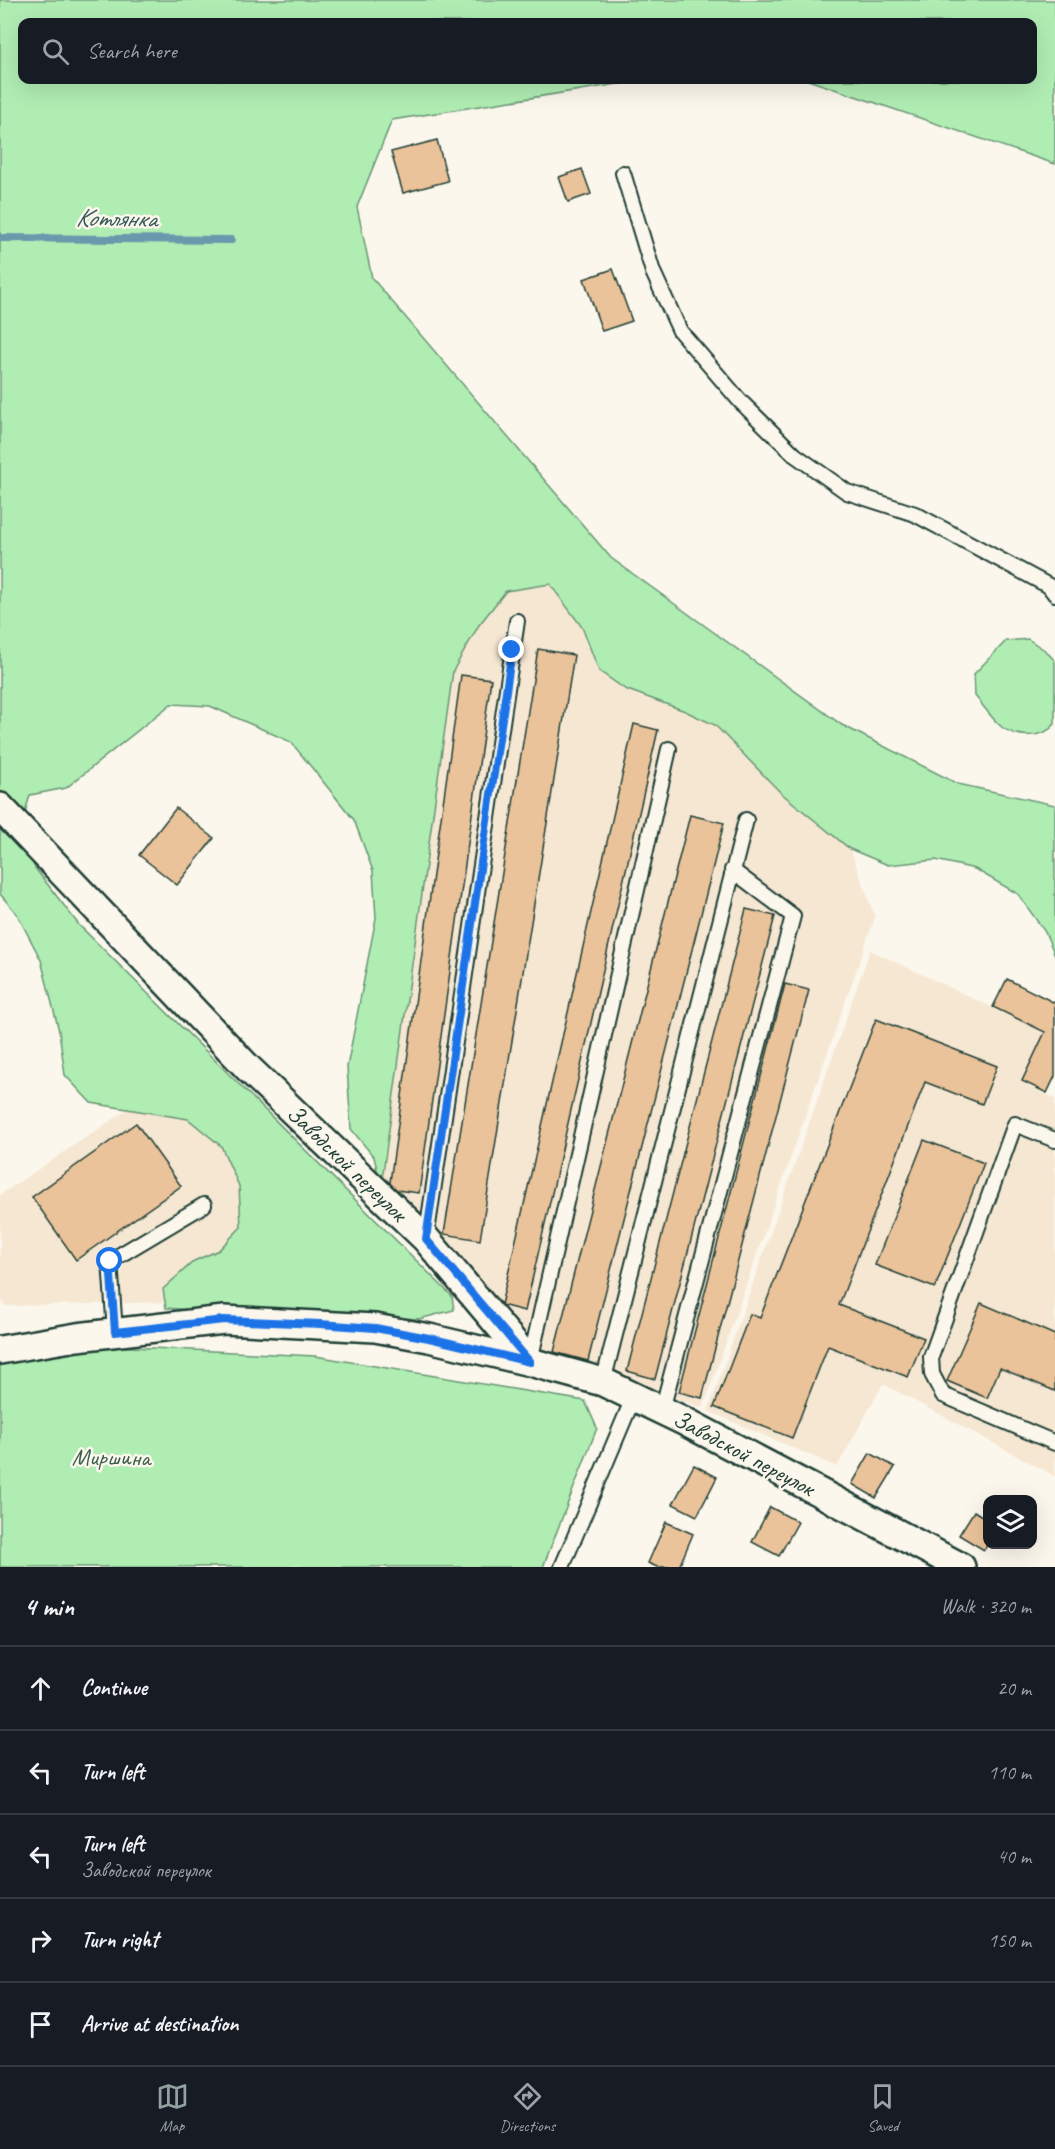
<!DOCTYPE html>
<html lang="en">
<head>
<meta charset="utf-8">
<style>
	body { margin:0; font-family:Caveat,sans-serif; background:#242831; color:#f1f3f6 }
	.controls { position:absolute; right:18px; bottom:18px; display:grid; overflow:hidden; border-radius:12px; box-shadow:0 6px 24px #0002 }
	.controls button { width:54px; height:54px; display:grid; place-items:center; padding:0; border:0; border-bottom:2px solid #363941; background:#171b24; color:#f1f3f6; font:30px sans-serif }
	.stop { position:absolute; width:18px; height:18px; margin:-14px; border:4px solid #1a73e8; border-radius:50%; background:#fff }
	.stop.end { background:#1a73e8; border-color:#fff; box-shadow:0 2px 6px #0008 }
	.list { margin:0; padding:0; list-style:none }
	h2 { display:flex; justify-content:space-between; align-items:center; height:78px; margin:0; padding:0 24px; font-size:26px }
	h2 small { font-size:20px; font-weight:400; color:#9ea1a6 }
	.list li { display:grid; grid-template-columns:39px 1fr auto; gap:18px; align-items:center; box-sizing:border-box; height:84px; padding:0 24px; border-top:2px solid #363941 }
	.list b { display:block; font-size:22px; white-space:nowrap }
	.list p { margin:0; font-size:20px; white-space:nowrap; color:#9ea1a6 }
	.list em { font-size:20px; font-style:normal; color:#9ea1a6 }
	.icon { flex:none; width:33px; height:33px; fill:none; stroke:currentColor; stroke-width:2; stroke-linecap:round; stroke-linejoin:round }
	.map { position:relative; flex:none; width:1055px; height:1567px; overflow:hidden }
	.search { position:absolute; background:#171b24; box-shadow:0 6px 24px #0002; left:18px; right:18px; top:18px; height:66px; display:flex; align-items:center; gap:15px; box-sizing:border-box; padding:0 21px; border-radius:12px; color:#9ea1a6; font-size:22px }
	.sheet { height:498px; background:#171b24 }
	nav { display:flex; justify-content:space-around; align-items:center; box-sizing:border-box; height:84px; border-top:2px solid #363941; background:#171b24; font-size:16px; color:#9ea1a6 }
	nav a { display:grid; justify-items:center; gap:3px }
	nav .on { color:#92a19f }
	.map>svg:first-child { display:block }
	.built { fill:#f6e7d3 }
	.green { fill:#b0edb3; stroke:#689574; stroke-width:1.5 }
	.lines { fill:none; stroke-linecap:round; stroke-linejoin:round }
	.stream { stroke:#6a98ac; stroke-width:8 }
	.building { fill:#eac39a; stroke:#1f3d34; stroke-width:1.5 }
	.lane-casing { stroke:#1f3d34; stroke-width:18 }
	.street-casing { stroke:#1f3d34; stroke-width:32 }
	.lane { stroke:#fbf7ec; stroke-width:14 }
	.street { stroke:#fbf7ec; stroke-width:27 }
	.route { stroke:#1a73e8; stroke-width:8 }
	.labels { text-anchor:middle; dominant-baseline:central; stroke-width:5; stroke-linejoin:round; paint-order:stroke }
	.street-label { font-size:24px; fill:#1f3d34; stroke:#fbf7ec }
	.park-label { font-size:24px; fill:#3c604d; stroke:#fbf7ec }
	.water-label { font-size:26px; font-style:italic; fill:#385b5c; stroke:#fbf7ec }
</style>
</head>
<body>
<div class="map">
<svg width="1055" height="1567" viewBox="0 0 1055 1567">
	<rect width="100%" height="100%" fill="#fbf7ec"/>
	<filter id="ink" filterUnits="userSpaceOnUse"><feTurbulence type="fractalNoise" baseFrequency=".0167" numOctaves="2"/><feDisplacementMap in="SourceGraphic" scale="12" xChannelSelector="R" yChannelSelector="G"/><feConvolveMatrix kernelMatrix="1 2 1 2 8 2 1 2 1" color-interpolation-filters="sRGB"/></filter>
	<g filter="url(#ink)">
		<path class="built" d="M550,583l32,44 17,44 116,54 66,68 69,56 25,68 -172,491 -159,-54 -163,-167 72,-516 26,-46 27,-34z
			M870,950l175,82 -23,49 33,18v377l-172,-92 -46,83 -129,-56z
			M194,1065l148,233 -336,8 -6,-8v-103z"/>
		<path class="green" d="M0,0h1055v164l-247,-84h224v-58h-1010v58h621l-251,40 -35,87 15,71 239,280 231,167 116,59 97,21v150l-10,-23 -27,-38 -43,-25 -39,-9 -48,5 -38,-16 -69,-56 -66,-68 -30,-14 -60,-22 -26,-18 -17,-44 -32,-43 -44,7 -27,34 -26,46 -72,516 -7,-30 -23,-28 -4,-62 29,-149 -3,-47 -19,-51 -63,-78 -81,-36 -39,-2 -105,84 -36,7 -11,38 16,35 44,57 373,371 2,14 -35,9 -150,-9 -53,2 -50,-4 -3,-19 31,-28 25,-11 22,-23 -2,-41 -18,-40 -33,-27 -97,-16 -26,-28 -6,-44 -18,-71 -24,-46 -17,-20z
			M1028,639l18,12 9,10v63c-12,15 -37,14 -52,4 -10,-7 -20,-23 -28,-32l-1,-22 32,-33z
			M90,1345l225,11 270,45 12,27 -54,139h-543v-203z"/>
		<g class="lines">
			<path class="stream" d="M0,238l231,2"/>
		</g>
		<path class="building" d="M437,140l11,41 -45,12 -12,-41z
			M582,169l9,25 -23,8 -9,-25z
			M613,269l19,52 -30,10 -18,-52z
			M538,649l36,6 -94,585 -36,-6z
			M461,675l30,4 -72,514 -30,-4z
			M634,724l24,6 -133,581 -24,-6z
			M176,808l38,30 -37,47 -38,-30z
			M690,815l34,8 -136,538 -34,-9z
			M746,909l29,7 -120,463 -28,-8z
			M1007,979l48,24v73l-8,17 -25,-12 23,-49 -52,-25z
			M785,984l24,6 -107,408 -23,-6z
			M876,1019l121,47 -15,38 -57,-22 -86,223 85,33 -16,39 -80,-31 -36,92 -78,-31 36,-93 10,4z
			M136,1123l45,63 -105,74 -44,-63z
			M924,1140l60,23 -49,125 -60,-23z
			M981,1303l74,32v56l-55,-23 -13,30 -40,-17z
			M870,1453l25,14 -19,31 -24,-14z
			M694,1465l23,12 -20,39 -24,-12z
			M770,1507l28,15 -19,34 -27,-14z
			M974,1511l14,9v24l-4,6 -25,-15z
			M666,1522l27,12 -14,33h-22l-9,-4z"/>
		<g class="lines">
			<defs>
				<path id="lane" d="M623,173l30,99 27,59 60,70 55,54 52,37 68,22 134,72 6,8
					M1055,1140l-40,-16 -84,233 1,17 11,21 112,48
					M426,1239l91,-618
					M115,1332l-5,-71 94,-56
					M530,1361l139,-612
					M603,1382l143,-562
					M662,1410l131,-494 -61,-46
					M562,1567l72,-171"/>
				<path id="street" d="M0,807l248,261 178,171 104,123
					M0,1350l77,-13 147,-17 151,8 54,10 101,24 73,20 81,39 277,146"/>
			</defs>
			<use href="#lane" class="lane-casing"/>
			<use href="#street" class="street-casing"/>
			<use href="#lane" class="lane"/>
			<use href="#street" class="street"/>
		</g>
	</g>
	<g class="lines" filter="url(#ink)">
		<path class="route" d="M110,1261l5,71 109,-12 96,4 55,4 54,10 101,24 -104,-123 86,-589"/>
	</g>
	<g class="labels">
		<g class="street-label">
			<text transform="translate(347 1163) rotate(44)">Заводской переулок</text>
			<text transform="translate(744 1453) rotate(28)">Заводской переулок</text>
		</g>
		<g class="park-label">
			<text x="111" y="1457">Миршина</text>
		</g>
		<g class="water-label">
			<text transform="translate(116 218) rotate(1)">Котлянка</text>
		</g>
	</g>
</svg>
<div class="controls">
<button><svg class="icon" aria-label="layers" viewBox="0 0 24 24"><path d="M12 4l9 5-9 5-9-5zM3 14l9 5 9-5"/></svg></button>
</div>
<div class="stop" style="left:110px;top:1261px"></div>
<div class="stop end" style="left:512px;top:650px"></div>
<div class="search"><svg class="icon" aria-label="search" viewBox="0 0 24 24"><circle cx="10" cy="10" r="6"/><path d="M15 15l6 6"/></svg>Search here</div>
</div>
<section class="sheet">
<h2>4 min<small>Walk · 320 m</small></h2>
<ul class="list">
<li><svg class="icon" aria-label="ahead" viewBox="0 0 24 24"><path d="M12 20V5M6 11l6-6 6 6"/></svg><div><b>Continue</b></div><em>20 m</em></li>
<li><svg class="icon" aria-label="left" viewBox="0 0 24 24"><path d="M17 20v-9H6M10 6l-5 5 5 5"/></svg><div><b>Turn left</b></div><em>110 m</em></li>
<li><svg class="icon" aria-label="left" viewBox="0 0 24 24"><path d="M17 20v-9H6M10 6l-5 5 5 5"/></svg><div><b>Turn left</b><p>Заводской переулок</p></div><em>40 m</em></li>
<li><svg class="icon" aria-label="right" viewBox="0 0 24 24"><path d="M7 20v-9h11M14 6l5 5-5 5"/></svg><div><b>Turn right</b></div><em>150 m</em></li>
<li><svg class="icon" aria-label="arrive" viewBox="0 0 24 24"><path d="M6 21V4h12l-3 4 3 4H6"/></svg><div><b>Arrive at destination</b></div></li>
</ul>
</section>
<nav>
<a class="on"><svg class="icon" aria-label="map" viewBox="0 0 24 24"><path d="M3 6l6-2 6 2 6-2v14l-6 2-6-2-6 2zM9 4v14M15 6v14"/></svg>Map</a>
<a><svg class="icon" aria-label="directions" viewBox="0 0 24 24"><path d="M12 3l9 9-9 9-9-9zM9 14v-3h6M13 9l2 2-2 2"/></svg>Directions</a>
<a><svg class="icon" aria-label="saved" viewBox="0 0 24 24"><path d="M7 4h10v16l-5-4-5 4z"/></svg>Saved</a>
</nav>
</body>
</html>
